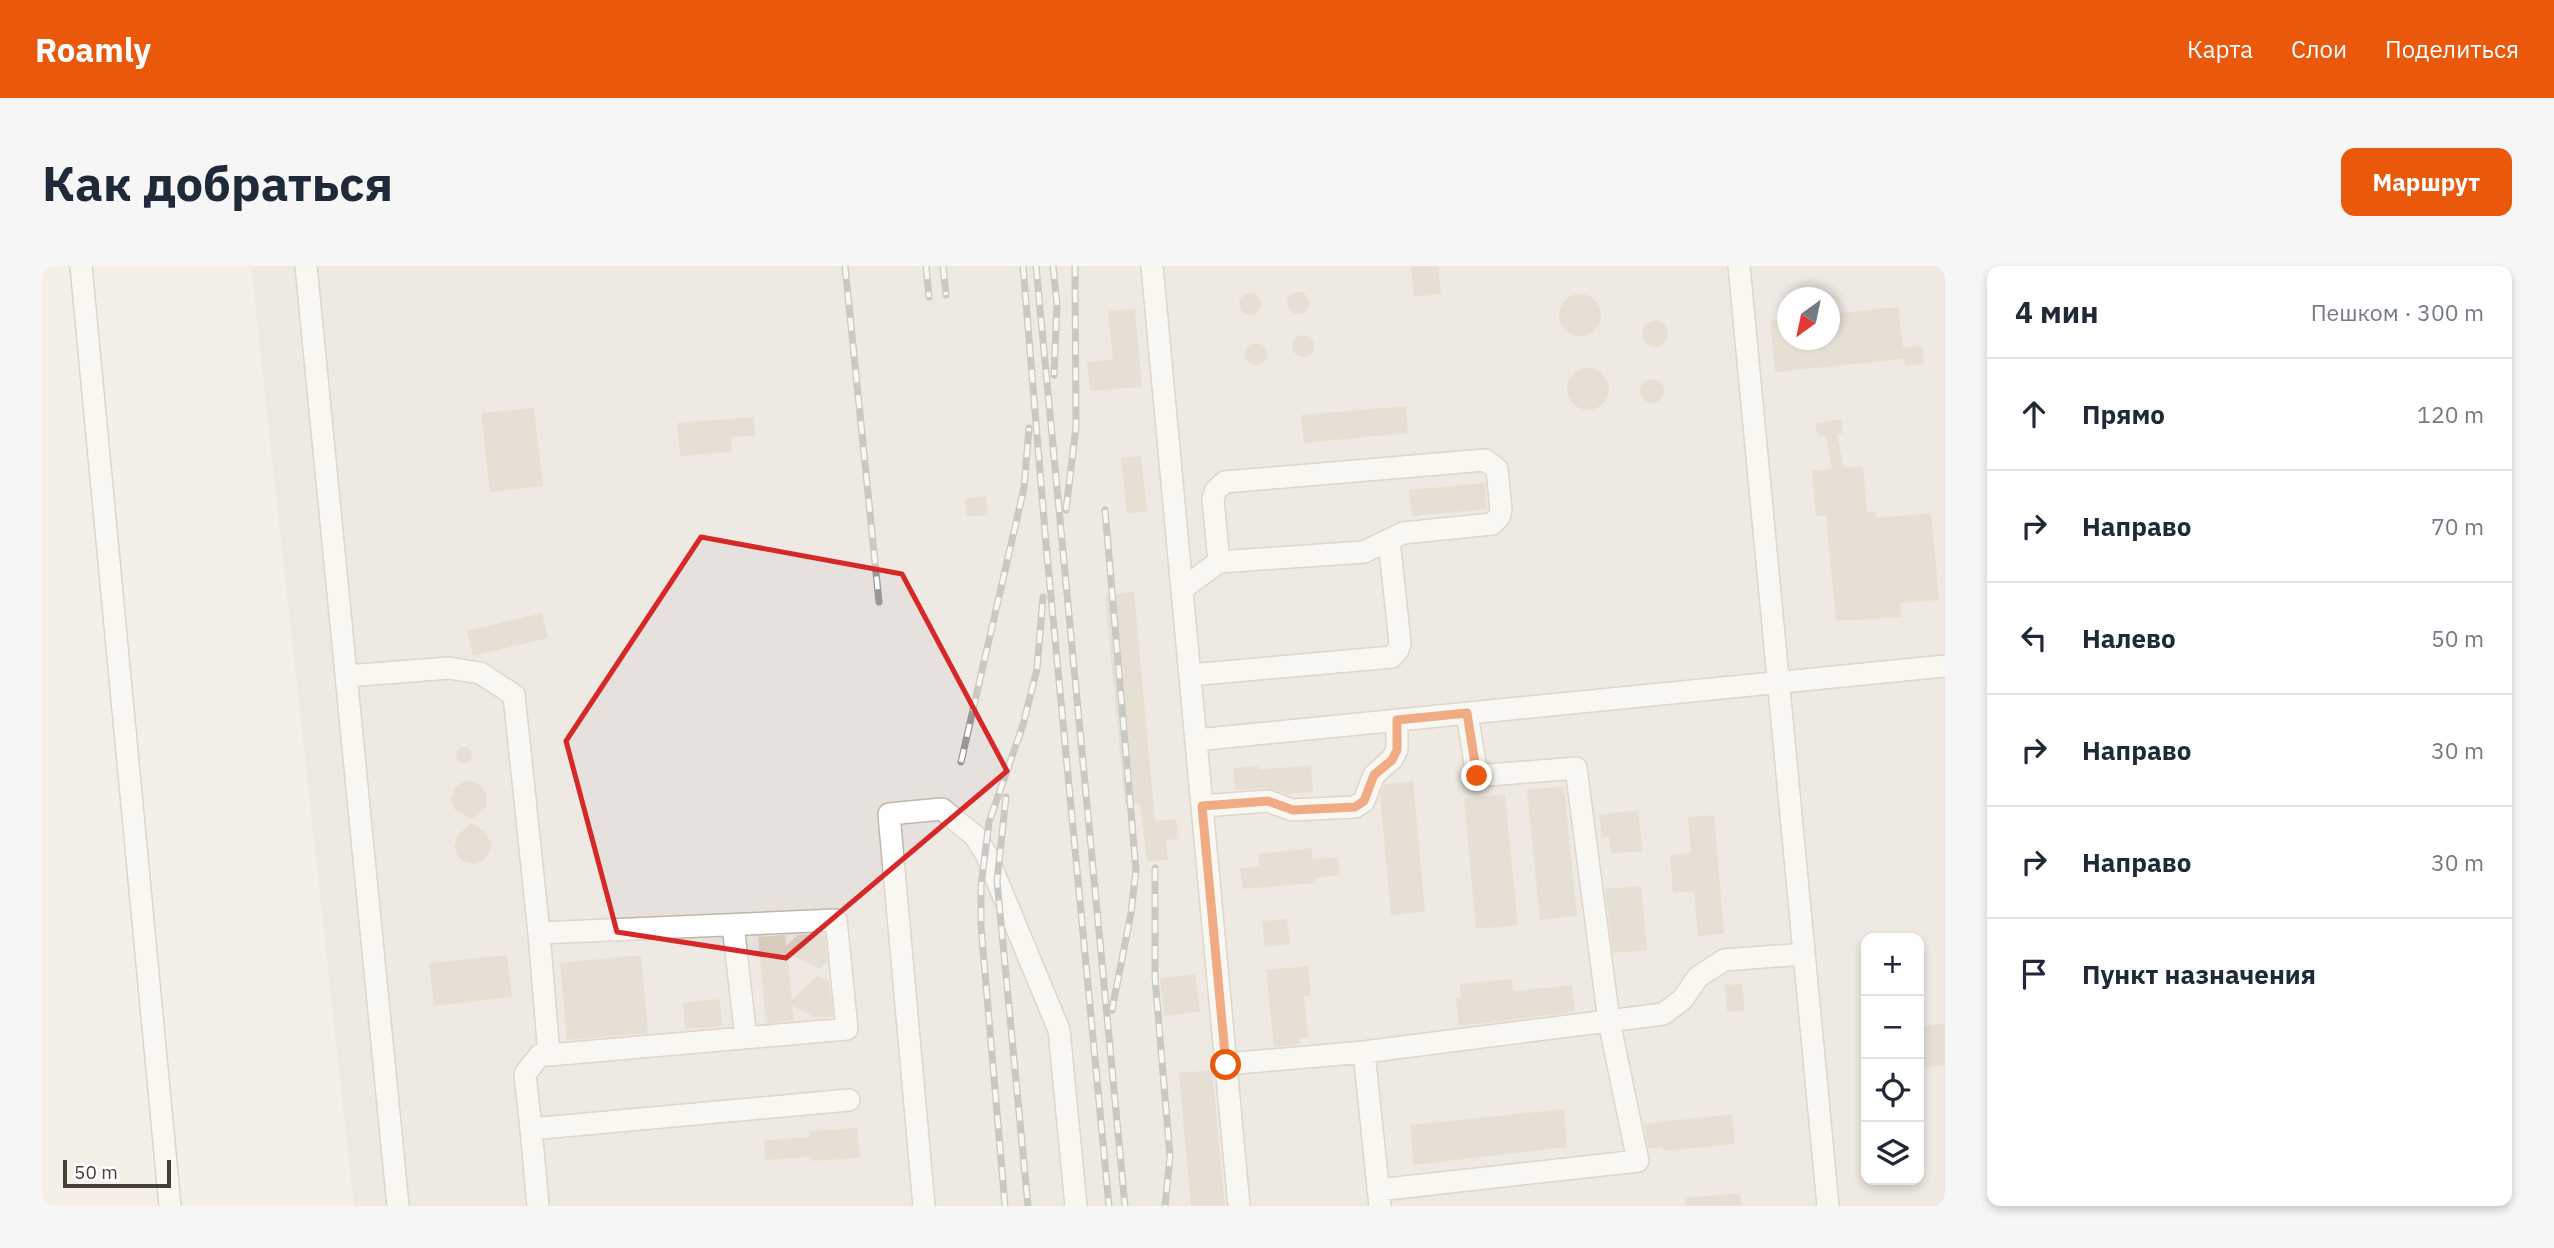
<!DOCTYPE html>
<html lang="ru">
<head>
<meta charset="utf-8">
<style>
	body { margin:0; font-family:"IBM Plex Sans",sans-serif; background:#f6f6f7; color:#1f2937 }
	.controls { position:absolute; right:21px; bottom:21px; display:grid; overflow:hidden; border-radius:14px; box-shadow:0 4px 10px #0003 }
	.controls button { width:63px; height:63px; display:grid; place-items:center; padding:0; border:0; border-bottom:2px solid #e0e1e3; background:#fff; color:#1f2937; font:35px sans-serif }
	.compass { position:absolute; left:1735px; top:21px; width:63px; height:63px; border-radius:50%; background:#fff; box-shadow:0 4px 10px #0003; rotate:213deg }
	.scale { position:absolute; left:21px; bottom:18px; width:108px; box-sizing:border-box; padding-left:7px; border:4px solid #474036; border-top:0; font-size:19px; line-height:24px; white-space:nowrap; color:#474036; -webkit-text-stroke:5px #fff; paint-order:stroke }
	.stop { position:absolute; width:21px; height:21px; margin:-16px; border:5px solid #ea580c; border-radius:50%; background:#fff }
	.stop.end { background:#ea580c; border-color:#fff; box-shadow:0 2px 7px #0008 }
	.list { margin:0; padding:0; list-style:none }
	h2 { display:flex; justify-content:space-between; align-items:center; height:91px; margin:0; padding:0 28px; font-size:30px }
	h2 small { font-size:23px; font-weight:400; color:#747a83 }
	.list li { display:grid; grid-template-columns:46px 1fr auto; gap:21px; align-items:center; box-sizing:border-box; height:112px; padding:0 28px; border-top:2px solid #e0e1e3 }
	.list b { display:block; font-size:26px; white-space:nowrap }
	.list em { font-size:23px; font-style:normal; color:#747a83 }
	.icon { flex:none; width:38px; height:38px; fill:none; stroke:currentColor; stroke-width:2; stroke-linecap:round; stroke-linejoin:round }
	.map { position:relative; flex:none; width:1903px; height:940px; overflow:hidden; border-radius:14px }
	header { display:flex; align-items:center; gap:42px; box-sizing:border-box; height:98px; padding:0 35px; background:#ea580c; color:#fff }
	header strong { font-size:33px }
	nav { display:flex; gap:38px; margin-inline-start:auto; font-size:24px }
	.intro { display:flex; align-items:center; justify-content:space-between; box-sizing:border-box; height:168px; padding:0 42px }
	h1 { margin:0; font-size:49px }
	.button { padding:18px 32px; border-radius:14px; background:#ea580c; color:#fff; font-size:24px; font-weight:700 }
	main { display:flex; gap:42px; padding:0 42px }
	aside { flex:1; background:#fff; border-radius:14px; box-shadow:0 4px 10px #0003 }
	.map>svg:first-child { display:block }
	.industrial { fill:#e6e1dc; fill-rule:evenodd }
	.building { fill:#d6cbbc }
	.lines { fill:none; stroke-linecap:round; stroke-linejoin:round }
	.minor-casing { stroke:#c0b7a9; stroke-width:24 }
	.minor { stroke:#fff; stroke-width:21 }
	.rail-casing { stroke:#979797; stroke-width:7 }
	.rail { stroke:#fff; stroke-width:4.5; stroke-dasharray:13; stroke-linecap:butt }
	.route { stroke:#ea580c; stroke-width:9 }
	.marked { fill:none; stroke:#d62828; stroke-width:5; stroke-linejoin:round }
</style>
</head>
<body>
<header>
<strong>Roamly</strong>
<nav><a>Карта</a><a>Слои</a><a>Поделиться</a></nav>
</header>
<div class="intro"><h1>Как добраться</h1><a class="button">Маршрут</a></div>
<main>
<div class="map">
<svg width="1903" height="940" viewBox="0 0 1903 940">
	<rect width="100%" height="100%" fill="#f4f0e7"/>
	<path class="industrial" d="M209,0h1694v940h-1591zM1745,32h42v42h-42zM1824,672h53v242h-53z"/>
	<path class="building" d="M1369,0h27l3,28 -27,3z
		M1245 37a11 11 0 1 1 22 0a11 11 0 1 1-22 0Z
		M1197 38a11 11 0 1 1 22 0a11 11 0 1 1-22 0Z
		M1517 49a21 21 0 1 1 42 0a21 21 0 1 1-42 0Z
		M1856,41l5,40 19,-1 2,18 -19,2 -1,-7 -129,13 -5,-52 18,-2v22h42v-26z
		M1093,43l7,78 -52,4 -3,-29 26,-2 -5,-49z
		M1600 68a13 13 0 1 1 26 0a13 13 0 1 1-26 0Z
		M1250 80a11 11 0 1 1 22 0a11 11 0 1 1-22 0Z
		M1203 88a11 11 0 1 1 22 0a11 11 0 1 1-22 0Z
		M1525 123a21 21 0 1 1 42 0a21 21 0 1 1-42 0Z
		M1598 125a12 12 0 1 1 24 0a12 12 0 1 1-24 0Z
		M1364,140l2,27 -104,10 -3,-28z
		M492,142l9,78 -53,6 -9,-79z
		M712,151l1,19 -24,1 1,15 -52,4 -3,-33z
		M1799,153l2,14 -6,1 7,34 19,-2 4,46 8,-1 1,7 55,-5 8,87 -39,3 2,14 -66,4 -10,-106 -10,1 -4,-45 20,-2 -6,-33 -8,1 -3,-13z
		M1099,190l6,55 -20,3 -6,-56z
		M1443,217l2,26 -75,7 -3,-26z
		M944,230l2,19 -21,2 -2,-18z
		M1092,326l21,229 21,-2 3,20 -13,1 2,20 -21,2 -7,-58 -15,1 -20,-210z
		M500,347l6,25 -75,18 -6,-25z
		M414 489a8 8 0 1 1 16 0a8 8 0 1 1-16 0Z
		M1269,499l2,27 -25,2 -21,-6 -32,2 -2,-22 25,-2v4z
		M425,514l14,5 6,10 -1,12 -14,12 -17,-9 -4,-11 4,-12z
		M1371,515l12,131 -34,3 -11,-119 5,-12z
		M1522,520l13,130 -37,4 -13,-130z
		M1463,528l13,131 -42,4 -12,-131z
		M1596,544l5,41 -32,3 -2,-17 -7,1 -3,-23z
		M1672,549l10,119 -26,2 -4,-45 -21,2 -3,-38 21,-2 -3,-36z
		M429,557l14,9 6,11v6l-6,10 -10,5 -12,-3 -5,-4 -4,-11 4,-11z
		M1270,582l1,11 25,-2 2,18 -25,3 1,5 -73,6 -3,-21 19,-2 -1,-12z
		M1599,620l6,64 -34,3 -8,-64z
		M1245,653l3,25 -25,3 -3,-26z
		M782,668l3,28 -7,7 -33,-16 5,47 25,-24 12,4 4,36 -17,2 -24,-12 2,14 -28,3 -8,-86 27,-2 1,11 12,-11z
		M465,689l5,42 -78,9 -5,-43z
		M599,689l7,78 -81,7 -7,-77z
		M1266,700l3,30 -7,1 4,40 -9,1 1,6 -26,3 -8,-77z
		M1153,708l5,38 -36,4 -4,-38z
		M1470,713l1,12 59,-6 3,27 -116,14 -3,-28 5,-1 -1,-13z
		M1700,718l3,26 -18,2 -2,-27z
		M678,733l2,27 -37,3 -2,-26z
		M1903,758v41l-26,3v-42z
		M1170,804l13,136h-34l-12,-133z
		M1522,843l3,38 -153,18 -4,-40z
		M1690,848l3,30 -72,7v-4l-14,2 -5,-25z
		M815,862l3,30 -49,3v-4l-46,3 -1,-20 46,-3 -1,-6z
		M1698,927l2,13h-56v-8z"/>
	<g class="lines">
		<defs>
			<path id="minor" d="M39,0l89,940
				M264,0l92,940
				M1110,0l87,940
				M1697,0l89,940
				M1140,323l37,-27 -6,-63 3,-9 9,-8 260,-22 12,9 4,41 -2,7 -7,7 -89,9 -39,19 -145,10
				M1148,409l202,-18 6,-7 2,-7 -11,-103
				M305,410l102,-8 31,5 34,22 25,238
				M1154,474l749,-74
				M1160,540l66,-5 24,9 63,-3 9,-6 10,-26 18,-16 5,-9v-30
				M691,659l13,113
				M1322,786l299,-38 19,-14 16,-23 26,-17 80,-6
				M1184,798l138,-12 16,154
				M489,863l-6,-55 15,-19h9l298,-26 -11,-109 -297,13 10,122
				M1336,924l260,-29 -29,-140 -33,-253 -99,8 -10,-63
				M496,940l-7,-77 318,-29
				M882,940l-35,-392 53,-5 33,27 11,18 73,176 17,176"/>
		</defs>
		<use href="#minor" class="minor-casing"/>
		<use href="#minor" class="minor"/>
		<defs>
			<path id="rail" d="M803,0l34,336
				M884,0l3,31
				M901,0l3,29
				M981,0l23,278 63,662
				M994,0l89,940
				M1011,0l4,38 -3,71
				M1024,244l10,-83 -1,-161
				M1063,244l31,360 -5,43 -19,97
				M919,496l63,-274 5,-60
				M964,531l-9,84 31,325
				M1113,602v110l15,178 -5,50
				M963,940l-24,-280v-40l8,-64 34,-97 14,-56 6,-72"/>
		</defs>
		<use href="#rail" class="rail-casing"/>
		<use href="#rail" class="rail"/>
	</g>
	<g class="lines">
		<path class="route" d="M1184,799l-24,-259 66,-5 25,9 62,-3 9,-6 10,-26 18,-15 5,-10v-30l70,-7 10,63"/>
	</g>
	<path d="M0 0H1903V940H0ZM659,271l201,37 105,197 -221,187 -169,-26 -51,-191z" fill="#f4f0e7" fill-opacity=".55" fill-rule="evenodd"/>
	<path class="marked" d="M659,271l201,37 105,197 -221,187 -169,-26 -51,-191z"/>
</svg>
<div class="controls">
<button>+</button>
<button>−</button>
<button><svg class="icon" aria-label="locate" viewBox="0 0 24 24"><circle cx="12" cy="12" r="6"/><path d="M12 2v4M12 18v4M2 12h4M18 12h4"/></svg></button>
<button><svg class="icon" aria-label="layers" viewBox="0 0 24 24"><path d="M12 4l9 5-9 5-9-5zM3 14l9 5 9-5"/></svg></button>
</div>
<svg class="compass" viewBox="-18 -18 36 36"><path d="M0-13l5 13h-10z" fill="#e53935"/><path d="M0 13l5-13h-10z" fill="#747a83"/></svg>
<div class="scale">50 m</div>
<div class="stop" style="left:1184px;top:799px"></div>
<div class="stop end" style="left:1435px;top:510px"></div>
</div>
<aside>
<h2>4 мин<small>Пешком · 300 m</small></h2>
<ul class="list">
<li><svg class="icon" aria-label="ahead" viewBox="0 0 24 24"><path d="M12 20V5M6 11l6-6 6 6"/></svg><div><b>Прямо</b></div><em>120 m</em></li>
<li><svg class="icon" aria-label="right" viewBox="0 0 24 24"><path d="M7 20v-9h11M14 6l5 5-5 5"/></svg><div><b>Направо</b></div><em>70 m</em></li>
<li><svg class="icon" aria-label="left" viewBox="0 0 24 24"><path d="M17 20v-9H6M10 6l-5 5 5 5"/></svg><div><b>Налево</b></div><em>50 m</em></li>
<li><svg class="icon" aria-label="right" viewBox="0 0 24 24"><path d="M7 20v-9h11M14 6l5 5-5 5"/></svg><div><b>Направо</b></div><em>30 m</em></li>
<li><svg class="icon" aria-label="right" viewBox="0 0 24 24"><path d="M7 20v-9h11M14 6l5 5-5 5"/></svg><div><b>Направо</b></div><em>30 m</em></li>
<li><svg class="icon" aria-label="arrive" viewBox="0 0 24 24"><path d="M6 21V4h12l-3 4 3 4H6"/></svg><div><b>Пункт назначения</b></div></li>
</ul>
</aside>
</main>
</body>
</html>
